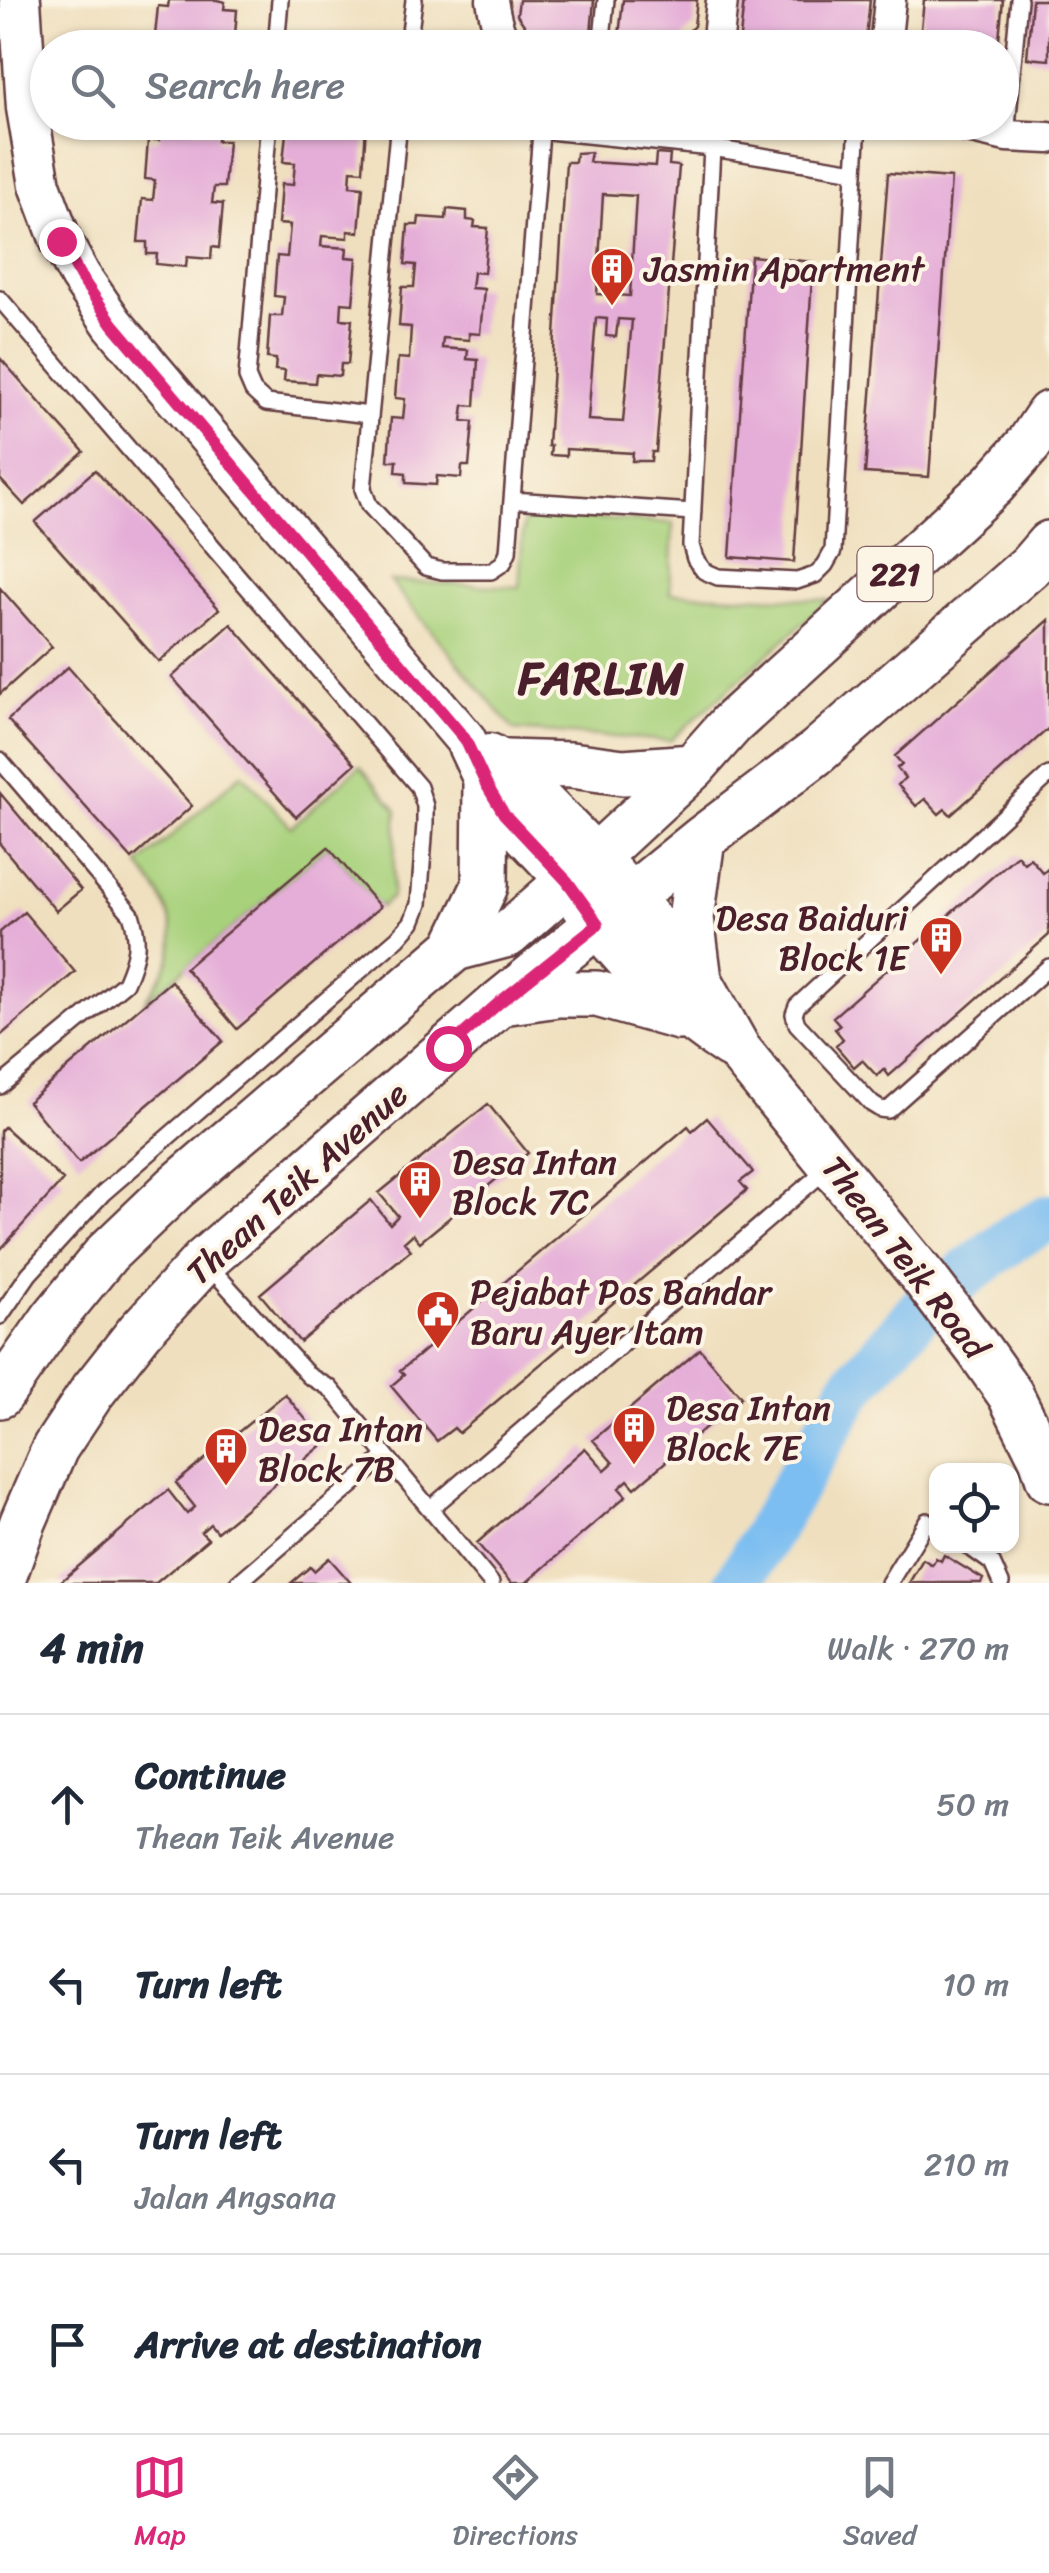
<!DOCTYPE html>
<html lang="en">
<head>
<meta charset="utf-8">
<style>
	body { margin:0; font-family:Sriracha,sans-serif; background:#f2f2f3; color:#1f2937 }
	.controls { position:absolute; right:30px; bottom:30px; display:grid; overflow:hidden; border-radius:20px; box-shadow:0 2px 8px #0004 }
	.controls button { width:90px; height:90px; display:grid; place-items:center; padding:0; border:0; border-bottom:2px solid #e0e1e3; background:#fff; color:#1f2937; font:50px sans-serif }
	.stop { position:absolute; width:30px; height:30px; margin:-22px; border:8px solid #db2777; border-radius:50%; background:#fff }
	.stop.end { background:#db2777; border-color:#fff; box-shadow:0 2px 10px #0008 }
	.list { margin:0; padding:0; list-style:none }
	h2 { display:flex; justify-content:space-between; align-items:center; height:130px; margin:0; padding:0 40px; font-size:42px }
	h2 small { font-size:32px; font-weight:400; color:#747a83 }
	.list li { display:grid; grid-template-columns:65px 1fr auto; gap:30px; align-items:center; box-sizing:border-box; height:180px; padding:0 40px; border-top:2px solid #e0e1e3 }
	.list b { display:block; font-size:38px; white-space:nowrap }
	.list p { margin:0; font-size:32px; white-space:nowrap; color:#747a83 }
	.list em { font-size:32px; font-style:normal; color:#747a83 }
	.icon { flex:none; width:55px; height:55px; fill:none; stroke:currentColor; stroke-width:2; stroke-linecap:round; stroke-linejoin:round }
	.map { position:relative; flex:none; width:1049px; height:1583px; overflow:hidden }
	.search { position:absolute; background:#fff; box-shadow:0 2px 8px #0004; left:30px; right:30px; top:30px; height:110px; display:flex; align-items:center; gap:25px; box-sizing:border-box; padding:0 35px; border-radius:55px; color:#747a83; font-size:38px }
	.sheet { height:850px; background:#fff }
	nav { display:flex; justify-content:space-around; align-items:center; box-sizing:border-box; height:140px; border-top:2px solid #e0e1e3; background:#fff; font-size:28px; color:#747a83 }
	nav a { display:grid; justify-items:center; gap:5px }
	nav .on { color:#db2777 }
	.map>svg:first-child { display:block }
	.green { fill:#a8d17c; stroke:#797854; stroke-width:2.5 }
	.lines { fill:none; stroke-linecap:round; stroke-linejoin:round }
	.river { stroke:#7bbef1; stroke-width:48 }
	.building { fill:#e5aed8; fill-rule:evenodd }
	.lane-casing { stroke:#633c41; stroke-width:20 }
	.street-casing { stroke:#633c41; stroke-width:35 }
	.secondary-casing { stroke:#633c41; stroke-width:45 }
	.primary-casing { stroke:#633c41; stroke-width:50 }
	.lane { stroke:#fff; stroke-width:15 }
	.street { stroke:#fff; stroke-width:30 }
	.secondary { stroke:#fff; stroke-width:40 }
	.primary { stroke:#fff; stroke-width:45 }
	.route { stroke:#db2777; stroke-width:12 }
	.labels { text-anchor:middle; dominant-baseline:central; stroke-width:8; stroke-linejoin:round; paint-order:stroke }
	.shield { fill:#fcf5e5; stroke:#7f5f63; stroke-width:2.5 }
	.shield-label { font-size:32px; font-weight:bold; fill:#4a1f2b }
	.poi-label { font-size:35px; fill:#4a1f2b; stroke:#fcf5e5; text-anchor:start }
	.street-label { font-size:35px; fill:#4a1f2b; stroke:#fcf5e5 }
	.district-label { font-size:45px; font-weight:bold; letter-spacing:2.5px; fill:#4a1f2b; stroke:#fcf5e5 }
</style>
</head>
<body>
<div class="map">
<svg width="1049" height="1583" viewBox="0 0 1049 1583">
	<rect width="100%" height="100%" fill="#fcf5e5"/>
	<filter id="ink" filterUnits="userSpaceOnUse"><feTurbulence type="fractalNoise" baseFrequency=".01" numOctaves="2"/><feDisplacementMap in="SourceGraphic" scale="20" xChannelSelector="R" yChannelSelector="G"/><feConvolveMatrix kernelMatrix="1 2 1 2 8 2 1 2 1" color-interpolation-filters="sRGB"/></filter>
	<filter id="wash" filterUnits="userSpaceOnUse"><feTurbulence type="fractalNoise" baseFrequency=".0048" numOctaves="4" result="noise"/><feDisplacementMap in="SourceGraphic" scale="40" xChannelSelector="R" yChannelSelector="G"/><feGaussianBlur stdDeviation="2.25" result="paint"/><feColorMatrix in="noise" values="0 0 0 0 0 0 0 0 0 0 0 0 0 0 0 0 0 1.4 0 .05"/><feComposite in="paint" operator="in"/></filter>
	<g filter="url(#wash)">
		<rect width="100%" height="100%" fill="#efdfbe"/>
		<path class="green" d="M524,515l149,8 -3,70 159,7 -159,141 -156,-11 -124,-149 129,6z
			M360,766l37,44 -5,87 -12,10 -52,-60 -185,157c10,-15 23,-32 28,-50 8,-34 -12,-64 -32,-89l103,-92 49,54z"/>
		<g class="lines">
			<path class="river" d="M738,1583l113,-194 76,-86 87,-66 35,-19"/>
		</g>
		<g id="blocks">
			<path class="building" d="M169,0h48l8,2 -1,7 13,1 -3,38 -80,-2 4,-40 10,1z
				M519,0h75l-4,45 -56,-6 -17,-24z
				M623,0h74l-3,26 -21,22 -55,-3z
				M744,0h126l-5,48h-117l-8,-11z
				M924,0h79l-5,48h-79z
				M1032,0h17v60l-22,-2z
				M160,122h33l-1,7 26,3 -1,9h11l-4,46h-10l-2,16 11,1 -4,44 -7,-1 -1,12 -24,-2 -1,10 -30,-3 1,-10h-10v-12h-9l4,-43 11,1 2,-20 -10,-1 3,-39h11z
				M297,122h56v4h13l-3,45 -12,-1 -1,16 13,1 -4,45 -11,-1v7l-26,-2 -1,10 26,2 -1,9 11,1 -4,46 -11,-1 -1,16 11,1 -4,44h-7l-1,12 -24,-2 -1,9 -31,-2 1,-10 -10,-1 1,-11 -9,-1 3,-42h12l2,-19 -10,-1 3,-40 10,1 3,-32 -12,-1 3,-40 12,1 2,-22 -12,-1 4,-39z
				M591,152l-2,10 66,4 1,-12 14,1 -1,10 10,1 -23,286h-4l-1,9h-19l1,-8 -67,-4v7l-16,-1 1,-9h-3l18,-284h9l1,-9zM603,194l33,2 -6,100 -33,-2zM596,318l11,1 -1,17 10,1 2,-18 14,1 -9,102 -35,-2z
				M888,173l63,5 -22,299 -64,-4z
				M447,209l20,2v9l8,1 -1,6 14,1 -4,45 -11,-1 -2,16 13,1 -4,45 -11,-1v7l-26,-2 -1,10 26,2 -1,9 11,1 -3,46 -11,-1 -2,16 11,1 -4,44h-7l-1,12 -24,-2 -1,9 -30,-2v-10l-10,-1 1,-11h-9l3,-43 12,1 2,-20 -10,-1 3,-40 11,1 2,-32 -12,-1 3,-39h12l2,-22 -11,-1 3,-39h10l1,-8 27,2z
				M751,256l62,6 -19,300 -64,-5z
				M0,358l84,94 -60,53 -24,-26z
				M95,470l124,139 -60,53 -124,-140z
				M0,588l52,59 -52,47z
				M1049,620v108l-98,87 -6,-6 -6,5 -14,-15 -9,7 -18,-21 7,-7 -8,-10 5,-4 -7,-8z
				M231,624l124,140 -59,53 -124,-140z
				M68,667l124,139 -60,53 -124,-139z
				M0,793l81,97 -25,21 -56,-67z
				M328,847l52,60 -143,122 -52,-61z
				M1017,855l7,8 6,-5 13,15 6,-5v67l-160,141 -5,-7 -7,7 -15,-16 -8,7 -18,-21 7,-7 -8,-10 5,-4 -7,-8z
				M24,912l51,60 -75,64v-104z
				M171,981l52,60 -144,122 -51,-61z
				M488,1104l40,49 -108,89 -7,-8 -9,8 7,8 -111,92 -40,-48 111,-94 19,24 8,-8 -19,-23z
				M707,1118l46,54 -13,10 7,8 -288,243 -5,-5 -17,13 -46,-55 13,-11 -4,-4 288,-245 4,5z
				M4,1127l59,53 -63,70v-119z
				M700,1349l41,48 -106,91 -7,-8 -9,8 7,8 -100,87h-15l-34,-40 108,-95 20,22 8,-7 -20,-23z
				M285,1394l40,49 -108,89 -7,-8 -9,8 7,7 -52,44h-97l109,-93 19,24 8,-7 -19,-24z
				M944,1555l39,24 -2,4h-72l14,-24 9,6 4,-7 5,3z
				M329,1558l22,25h-60l19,-16 4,4z"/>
		</g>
	</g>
	<g filter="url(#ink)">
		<use href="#blocks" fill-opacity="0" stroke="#633c41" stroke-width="2.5"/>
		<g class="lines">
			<defs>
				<path id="lane" d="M276,48l4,-48
					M408,48l6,-48
					M601,48l5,-48
					M269,122l-22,255 6,14 13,12 104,12
					M399,122l-36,367 6,16 57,62 16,4h49l12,-8 5,-11 4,-52 181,12
					M461,122l251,26 143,23
					M1006,136l13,-136
					M712,148l-21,397 4,14 9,12 14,6 79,4 18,-6 10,-10 8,-14 25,-429
					M0,299l419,488 6,19v18l-6,80 -7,18 -14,16 -295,255 -74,81 -29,42
					M512,500l29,-368
					M0,760l131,154c9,28 6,42 -6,69l-125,103
					M1049,775l-252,231 -3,8 3,10 75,80 8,5 8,1 161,-143
					M207,1264l102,112 21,12 161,195
					M430,1509l399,-342
					M968,1546l24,17 9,20
					M238,1583l148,-127
					M889,1583l38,-62 9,5"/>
				<path id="street" d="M492,0c3,17 6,34 17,48
					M717,48l5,-48
					M885,48l5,-48
					M946,122l60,14 43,2"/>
				<path id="secondary" d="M20,0l7,108 13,77 21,56 19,35 33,48 352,415 21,45 18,30 63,67
					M490,754l16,9 91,93"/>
				<path id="primary" d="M506,763l65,2 52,7 70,-5
					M612,876l87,104 39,70 187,229 54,71 31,44 32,64 7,21
					M580,899c41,59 89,107 150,146
					M455,948l30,-62 1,-102
					M699,980l-8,-62 11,-79
					M502,1002l56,-8h39l82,23
					M0,1395l54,-77 53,-65 69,-66 279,-239 53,-14 89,-78 96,-89 38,-43 262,-239 36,-41 20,-30
					M1,1583l22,-61 32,-74 37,-56 48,-61 64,-70 296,-258 202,-164 115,-87 213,-186 19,-22"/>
			</defs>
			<use href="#lane" class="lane-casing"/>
			<use href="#street" class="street-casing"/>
			<use href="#secondary" class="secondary-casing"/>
			<use href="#primary" class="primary-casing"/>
			<use href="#lane" class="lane"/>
			<use href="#street" class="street"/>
			<use href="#secondary" class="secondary"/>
			<use href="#primary" class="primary"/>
		</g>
	</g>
	<g class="lines" filter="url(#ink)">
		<path class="route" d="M61,241l19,35 33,48 352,415 21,45 18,30 63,67 31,43 -98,78 -52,46"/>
	</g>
	<defs>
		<symbol id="building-pin" viewBox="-11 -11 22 30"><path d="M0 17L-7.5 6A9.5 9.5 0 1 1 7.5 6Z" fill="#c8321e" stroke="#fcf5e5"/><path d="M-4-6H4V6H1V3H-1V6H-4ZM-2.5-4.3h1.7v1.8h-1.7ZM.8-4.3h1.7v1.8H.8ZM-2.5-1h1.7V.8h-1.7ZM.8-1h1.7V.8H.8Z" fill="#fff"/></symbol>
		<symbol id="civic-pin" viewBox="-11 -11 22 30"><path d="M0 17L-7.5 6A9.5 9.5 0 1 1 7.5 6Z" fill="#c8321e" stroke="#fcf5e5"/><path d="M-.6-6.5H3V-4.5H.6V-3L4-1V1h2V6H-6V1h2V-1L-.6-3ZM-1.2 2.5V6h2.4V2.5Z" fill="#fff"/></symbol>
	</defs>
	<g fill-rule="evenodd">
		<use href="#building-pin" x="587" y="244" width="50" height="68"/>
		<use href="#building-pin" x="916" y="913" width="50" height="68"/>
		<use href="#building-pin" x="395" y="1157" width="50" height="68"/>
		<use href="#civic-pin" x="413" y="1287" width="50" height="68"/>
		<use href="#building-pin" x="609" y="1403" width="50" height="68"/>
		<use href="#building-pin" x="201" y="1424" width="50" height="68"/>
	</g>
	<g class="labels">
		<rect class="shield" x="857.5" y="547" width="75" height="54" rx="8"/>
		<g class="shield-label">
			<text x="895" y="574">221</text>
		</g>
		<g class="poi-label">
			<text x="644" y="269">Jasmin Apartment</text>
			<text x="908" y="918" text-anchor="end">Desa Baiduri<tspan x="908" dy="40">Block 1E</tspan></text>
			<text x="452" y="1162">Desa Intan<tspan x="452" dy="40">Block 7C</tspan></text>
			<text x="470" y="1292">Pejabat Pos Bandar<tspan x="470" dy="40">Baru Ayer Itam</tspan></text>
			<text x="666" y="1408">Desa Intan<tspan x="666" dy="40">Block 7E</tspan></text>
			<text x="258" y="1429">Desa Intan<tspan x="258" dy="40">Block 7B</tspan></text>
		</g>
		<g class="street-label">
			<text transform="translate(297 1183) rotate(-42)">Thean Teik Avenue</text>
			<text transform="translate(905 1257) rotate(52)">Thean Teik Road</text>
		</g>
		<g class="district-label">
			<text x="602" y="679">FARLIM</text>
		</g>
	</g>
</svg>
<div class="controls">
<button><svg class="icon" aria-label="locate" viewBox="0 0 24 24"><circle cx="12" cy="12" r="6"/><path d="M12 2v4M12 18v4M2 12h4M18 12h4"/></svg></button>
</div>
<div class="stop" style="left:448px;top:1048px"></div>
<div class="stop end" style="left:61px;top:241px"></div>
<div class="search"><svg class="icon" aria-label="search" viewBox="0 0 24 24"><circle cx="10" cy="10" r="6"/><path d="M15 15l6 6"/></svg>Search here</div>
</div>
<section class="sheet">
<h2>4 min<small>Walk · 270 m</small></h2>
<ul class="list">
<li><svg class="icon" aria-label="ahead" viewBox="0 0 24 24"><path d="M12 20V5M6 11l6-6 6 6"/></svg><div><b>Continue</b><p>Thean Teik Avenue</p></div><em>50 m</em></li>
<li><svg class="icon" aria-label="left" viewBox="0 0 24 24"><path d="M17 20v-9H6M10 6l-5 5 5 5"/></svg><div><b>Turn left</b></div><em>10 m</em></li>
<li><svg class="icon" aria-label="left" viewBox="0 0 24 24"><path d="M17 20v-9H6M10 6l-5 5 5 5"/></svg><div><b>Turn left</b><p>Jalan Angsana</p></div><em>210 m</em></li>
<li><svg class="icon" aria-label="arrive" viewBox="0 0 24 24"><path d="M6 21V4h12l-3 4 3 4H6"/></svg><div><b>Arrive at destination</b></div></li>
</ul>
</section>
<nav>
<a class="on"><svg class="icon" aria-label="map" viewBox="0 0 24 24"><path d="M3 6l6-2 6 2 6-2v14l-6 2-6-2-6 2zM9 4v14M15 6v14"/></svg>Map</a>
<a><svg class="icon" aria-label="directions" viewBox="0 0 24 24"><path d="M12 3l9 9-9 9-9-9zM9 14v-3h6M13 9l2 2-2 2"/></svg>Directions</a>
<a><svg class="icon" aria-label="saved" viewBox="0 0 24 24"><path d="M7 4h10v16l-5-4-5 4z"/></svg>Saved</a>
</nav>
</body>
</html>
